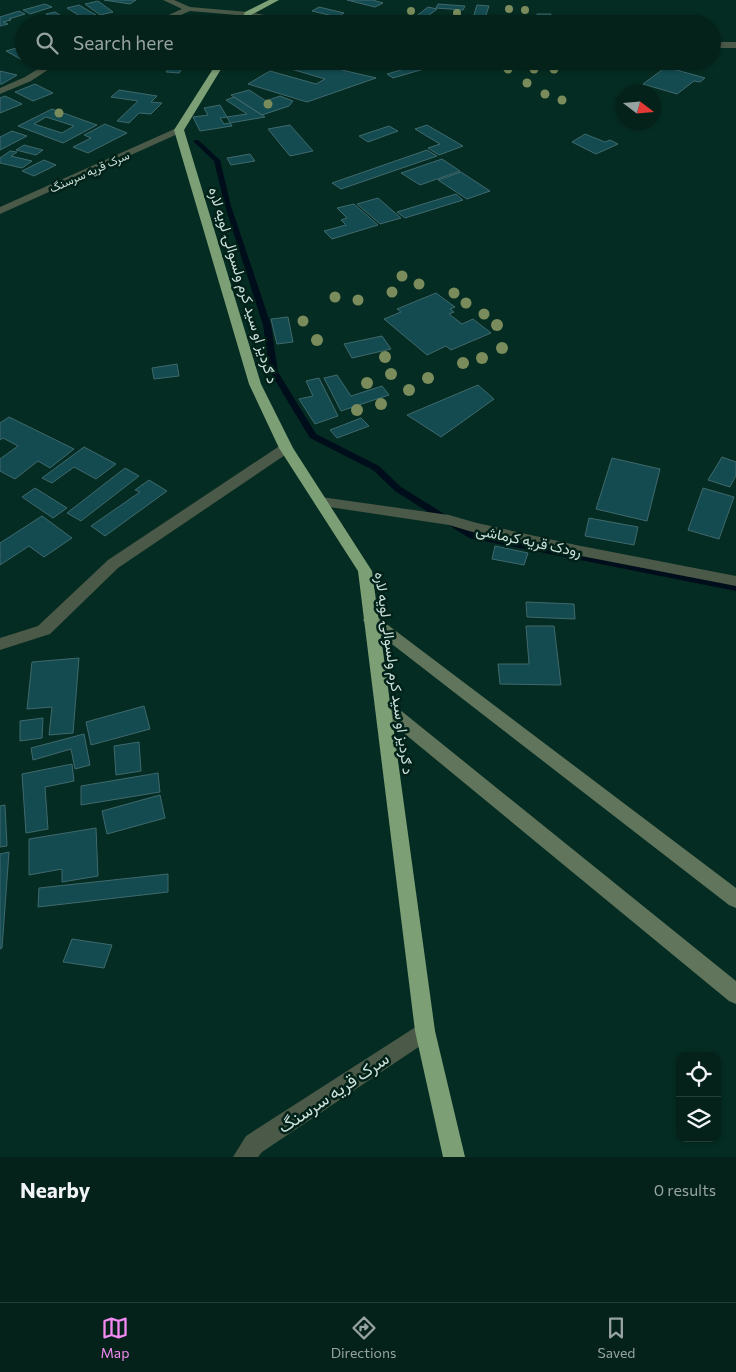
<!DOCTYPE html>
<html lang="en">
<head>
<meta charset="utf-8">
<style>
	body { margin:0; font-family:Commissioner,Vazirmatn,sans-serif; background:#0d2923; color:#f1f3f6 }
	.controls { position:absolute; right:15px; bottom:15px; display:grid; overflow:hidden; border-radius:10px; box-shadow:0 1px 4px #0004 }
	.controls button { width:45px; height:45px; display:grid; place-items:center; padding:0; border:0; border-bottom:1px solid #253e39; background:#04211a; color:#f1f3f6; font:25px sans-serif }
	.compass { position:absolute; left:616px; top:85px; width:45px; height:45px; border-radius:50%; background:#04211a; box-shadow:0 1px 4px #0004; rotate:106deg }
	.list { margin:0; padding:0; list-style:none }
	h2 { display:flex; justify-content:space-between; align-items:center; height:65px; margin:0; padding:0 20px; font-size:21px }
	h2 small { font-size:16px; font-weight:400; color:#97a3a2 }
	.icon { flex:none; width:28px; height:28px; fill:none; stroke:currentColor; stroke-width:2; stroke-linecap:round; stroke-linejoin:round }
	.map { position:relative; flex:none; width:736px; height:1157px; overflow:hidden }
	.search { position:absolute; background:#04211a; box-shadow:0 1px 4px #0004; left:15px; right:15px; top:15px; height:55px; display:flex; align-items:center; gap:12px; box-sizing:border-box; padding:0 18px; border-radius:28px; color:#97a3a2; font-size:19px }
	.sheet { height:145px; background:#04211a }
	nav { display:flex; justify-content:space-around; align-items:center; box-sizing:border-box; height:70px; border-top:1px solid #253e39; background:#04211a; font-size:14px; color:#97a3a2 }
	nav a { display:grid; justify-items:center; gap:2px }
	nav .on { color:#f38af1 }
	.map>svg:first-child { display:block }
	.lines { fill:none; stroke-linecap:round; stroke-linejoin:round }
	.stream { fill:#000d1a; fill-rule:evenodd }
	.building { fill:#144b50; stroke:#3f696d; fill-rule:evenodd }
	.street { fill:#4b5948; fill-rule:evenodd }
	.secondary { fill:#60755b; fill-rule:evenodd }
	.highway { fill:#7d9f76; fill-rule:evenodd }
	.tree { fill:#7a8c5c }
	.labels { text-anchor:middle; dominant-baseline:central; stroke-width:5; stroke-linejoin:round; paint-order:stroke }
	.far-street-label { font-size:12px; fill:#cbdfd8; stroke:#002219 }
	.street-label { font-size:15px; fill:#cbdfd8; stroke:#002219 }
	.near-street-label { font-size:18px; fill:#cbdfd8; stroke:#002219 }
</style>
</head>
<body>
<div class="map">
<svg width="736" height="1157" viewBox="0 0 736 1157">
	<rect width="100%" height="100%" fill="#052c22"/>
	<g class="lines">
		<path class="stream" d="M194,140h4l22,20 11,46 40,119 7,47 38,62 63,32 22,21 74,46 261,50v8l-267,-53 -74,-47 -22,-21 -63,-32 -40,-66 -7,-47 -38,-119 -11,-45 -20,-19z"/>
	</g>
	<path class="building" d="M104,0h32l-6,4z
		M347,0h26l10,3 -8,4z
		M98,1l15,11 -13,3 -15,-11z
		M45,4l7,3 -22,7 -7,-4z
		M438,4l27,2 -2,4 -27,-2z
		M79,5l17,10 -10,2 4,3 -17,4 -6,-5 13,-3 -13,-8z
		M477,5l12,1 -6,18h-12z
		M319,7l25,6 -7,4 -25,-6z
		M428,7l9,2 -18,14 -9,-2z
		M19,11l6,3 -16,5 2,1 -8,2 5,2 -8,2v-9z
		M55,12l8,5 -9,3 -8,-6z
		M537,14h14l-1,10h-15z
		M487,19l41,2v3h-42z
		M20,47l4,2v12l-18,-10z
		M24,61h22l1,1 -14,4z
		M264,61h40l72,17 -69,24 -59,-18 22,-13 46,13 9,-5z
		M172,64l13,1 -6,8 -13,-1z
		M418,65l6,4 -31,9 -6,-4z
		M666,67l39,11 -5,4 -6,-1 -17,13 -34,-10z
		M0,71l17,4 -15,9h-2z
		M35,84l18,9 -20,8 -18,-9z
		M119,90l38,6 -6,6 11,1 -11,11 -12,-1 -10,10 -12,-2 21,-20 -27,-4z
		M249,90l17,11 14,-5 13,5 -4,5 -27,9 -31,-20z
		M5,96l17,8 -22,9v-15z
		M234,97l31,20 -41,7 -4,-6 27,-4 -21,-14z
		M220,105l12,21 -32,5 -7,-14 15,-2 -4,-7z
		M52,109l45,16 -34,18 -45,-17zM46,117l28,9 -12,7 -28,-9z
		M105,124l22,9 -39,20 -15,-6 18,-9 -7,-3z
		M290,125l23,26 -23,5 -22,-27z
		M427,125l36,21 -24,9 -11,-7 12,-4 -25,-15z
		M389,126l9,5 -30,11 -9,-6z
		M12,131l15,5 -27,14v-13z
		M585,134l20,8 5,-2 8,4 -22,10 -24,-12z
		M24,145l19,5 -7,5 -20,-5z
		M427,150l10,6 -96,33 -9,-6z
		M10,151l7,1 -6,4 21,5 -10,7 -22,-5v-5z
		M250,154l5,7 -24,4 -4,-7z
		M442,159l18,12 -40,14 -19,-12z
		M44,160l12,5 -22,11 -12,-5z
		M461,172l29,19 -23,8 -29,-19z
		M456,194l7,6 -58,18 -8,-6z
		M378,198l23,20 -21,6 -23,-20z
		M354,204l24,21 -46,14 -8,-8 22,-6 -5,-5 6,-2 -10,-10z
		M436,293l19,14 -5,2 4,3 -5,2 13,10 11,-5 18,14 -40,17 -5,-4 -19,9 -43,-36 17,-7 -4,-3z
		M288,317l5,25 -16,2 -6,-25z
		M382,336l9,13 -39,9 -8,-14z
		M177,364l2,12 -25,3 -2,-11z
		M337,375l14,21 31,-10 7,9 -48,16 -17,-33z
		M319,378l19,38 -23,8 -16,-25 14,-3 -7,-15z
		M478,385l16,14 -53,38 -34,-22z
		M9,417l65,32 -24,19 -12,-7 -23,18 -15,-8v-12l18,-13 -15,-8 -3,2v-17z
		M361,418l8,8 -32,12 -7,-8z
		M84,447l32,17 -20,15 -22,-12 -22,16 -10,-5z
		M722,457l14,5v13l-6,12 -22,-7z
		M612,458l48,11 -13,52 -51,-12z
		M125,468l14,8 -58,45 -14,-8z
		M149,480l18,11 -62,45 -14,-10 49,-34 -5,-2z
		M35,488l32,20 -14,10 -31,-21z
		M703,488l31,9 -15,42 -31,-9z
		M42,516l30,22 -28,19 -15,-11 -29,19v-22z
		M589,518l49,9 -4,18 -49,-9z
		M495,546l33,7 -4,12 -32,-6z
		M526,602l48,2 1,15 -48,-2z
		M526,626h28l7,59 -61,-1 -2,-20h31z
		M79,658l-6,75 -24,2 3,-28 -25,2 5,-47z
		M144,706l6,23 -59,16 -5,-23z
		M43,718l-1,20 -22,3v-20z
		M84,734l6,31 -15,4 -4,-20 -38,11 -2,-12z
		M139,742l2,29 -25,4 -2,-29z
		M72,764l2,17 -29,6 3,42 -22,4 -4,-59z
		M158,773l2,19 -79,13v-19z
		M160,795l5,23 -58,16 -5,-23z
		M5,805l2,41 -7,1v-41z
		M96,828l2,48 -36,6v-13l-33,6v-36z
		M9,852l-7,96 -2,1v-95z
		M168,874v18l-130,15 1,-19z
		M72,939l40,6 -8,23 -41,-6z"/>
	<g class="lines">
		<path class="street" d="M163,0h11l16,7 58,5 65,12h-20l-45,-8 -58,-5 -30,13h-12l34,-15z
			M712,42h24v6h-24z
			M51,61h10l-30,20 -31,13v-6l25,-11z
			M179,127l3,1v4l-182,82v-7z
			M286,444l5,1 2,3 -2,3 -173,117 -68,66 -50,16v-12l38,-12 70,-66 173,-115z
			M321,497l128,18 28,8 99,22 160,31v10l-160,-31 -100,-22 -27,-8 -133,-20 -2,-3 2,-3z
			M425,1021l7,3 3,7 -3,7 -170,114 -4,5h-25l13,-21z"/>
		<path class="secondary" d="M371,614l5,2 360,272v20l-7,-3 -363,-281 -3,-4 3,-4z
			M383,699l6,2 347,280v23l-7,-3 -352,-290 -2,-5 2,-5z"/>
		<path class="highway" d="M269,0h10l-28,15 -4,9h-8l6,-12z
			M218,61h8l-42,69 77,254 32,64 79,123 63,460 30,126h-22l-28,-126 -57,-460 -79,-123 -30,-64 -75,-254z"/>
	</g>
	<g class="tree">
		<circle cx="509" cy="9" r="4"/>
		<circle cx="525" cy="10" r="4"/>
		<circle cx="411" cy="11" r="4"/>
		<circle cx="457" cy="13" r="4"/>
		<circle cx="508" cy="69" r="4.5"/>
		<circle cx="534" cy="69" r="4.5"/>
		<circle cx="554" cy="69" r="4.5"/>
		<circle cx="527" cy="83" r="4.5"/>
		<circle cx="545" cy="94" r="4.5"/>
		<circle cx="562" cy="100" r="4.5"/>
		<circle cx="268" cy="104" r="4.5"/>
		<circle cx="59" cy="113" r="4.5"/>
		<circle cx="402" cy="276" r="5.5"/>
		<circle cx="419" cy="284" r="5.5"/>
		<circle cx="392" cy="292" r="5.5"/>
		<circle cx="454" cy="293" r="5.5"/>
		<circle cx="335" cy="297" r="5.5"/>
		<circle cx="358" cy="300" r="5.5"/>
		<circle cx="466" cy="303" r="5.5"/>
		<circle cx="484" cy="314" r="5.5"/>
		<circle cx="303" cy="321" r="5.5"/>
		<circle cx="497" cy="325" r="6"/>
		<circle cx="317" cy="340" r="6"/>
		<circle cx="502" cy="348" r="6"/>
		<circle cx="385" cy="357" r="6"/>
		<circle cx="482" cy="358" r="6"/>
		<circle cx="463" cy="363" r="6"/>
		<circle cx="391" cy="374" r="6"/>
		<circle cx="428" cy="378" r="6"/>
		<circle cx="367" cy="383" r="6"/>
		<circle cx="409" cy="390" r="6"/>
		<circle cx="381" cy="404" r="6"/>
		<circle cx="357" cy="410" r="6"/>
	</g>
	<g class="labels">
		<g class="far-street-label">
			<text transform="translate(89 171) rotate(-24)">سرک قریه سرسنگ</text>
		</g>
		<g class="street-label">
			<text transform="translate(244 285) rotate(73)">د ګردیز او سید کرم ولسوالۍ لویه لاره</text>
			<text transform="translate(529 540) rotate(12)">رودک قریه کرماشی</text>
			<text transform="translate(395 673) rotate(82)">د ګردیز او سید کرم ولسوالۍ لویه لاره</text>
		</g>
		<g class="near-street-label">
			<text transform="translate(333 1092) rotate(-34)">سرک قریه سرسنگ</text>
		</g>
	</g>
</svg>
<div class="controls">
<button><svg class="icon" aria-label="locate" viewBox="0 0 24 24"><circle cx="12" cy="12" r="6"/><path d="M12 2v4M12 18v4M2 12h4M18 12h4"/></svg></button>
<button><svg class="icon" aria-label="layers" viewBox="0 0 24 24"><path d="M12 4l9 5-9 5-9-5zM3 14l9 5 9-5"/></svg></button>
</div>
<svg class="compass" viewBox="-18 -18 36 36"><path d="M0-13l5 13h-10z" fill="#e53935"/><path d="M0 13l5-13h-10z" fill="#97a3a2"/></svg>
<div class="search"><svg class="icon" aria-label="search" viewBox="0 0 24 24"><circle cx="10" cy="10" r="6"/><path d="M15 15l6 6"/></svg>Search here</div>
</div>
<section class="sheet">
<h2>Nearby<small>0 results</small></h2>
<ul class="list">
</ul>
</section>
<nav>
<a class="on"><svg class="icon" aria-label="map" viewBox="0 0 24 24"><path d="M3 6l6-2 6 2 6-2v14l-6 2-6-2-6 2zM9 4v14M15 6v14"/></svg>Map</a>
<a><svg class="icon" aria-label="directions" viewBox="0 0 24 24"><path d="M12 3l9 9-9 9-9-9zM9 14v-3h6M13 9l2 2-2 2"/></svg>Directions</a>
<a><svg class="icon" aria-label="saved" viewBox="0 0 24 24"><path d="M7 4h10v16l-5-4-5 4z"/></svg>Saved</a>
</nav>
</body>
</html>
